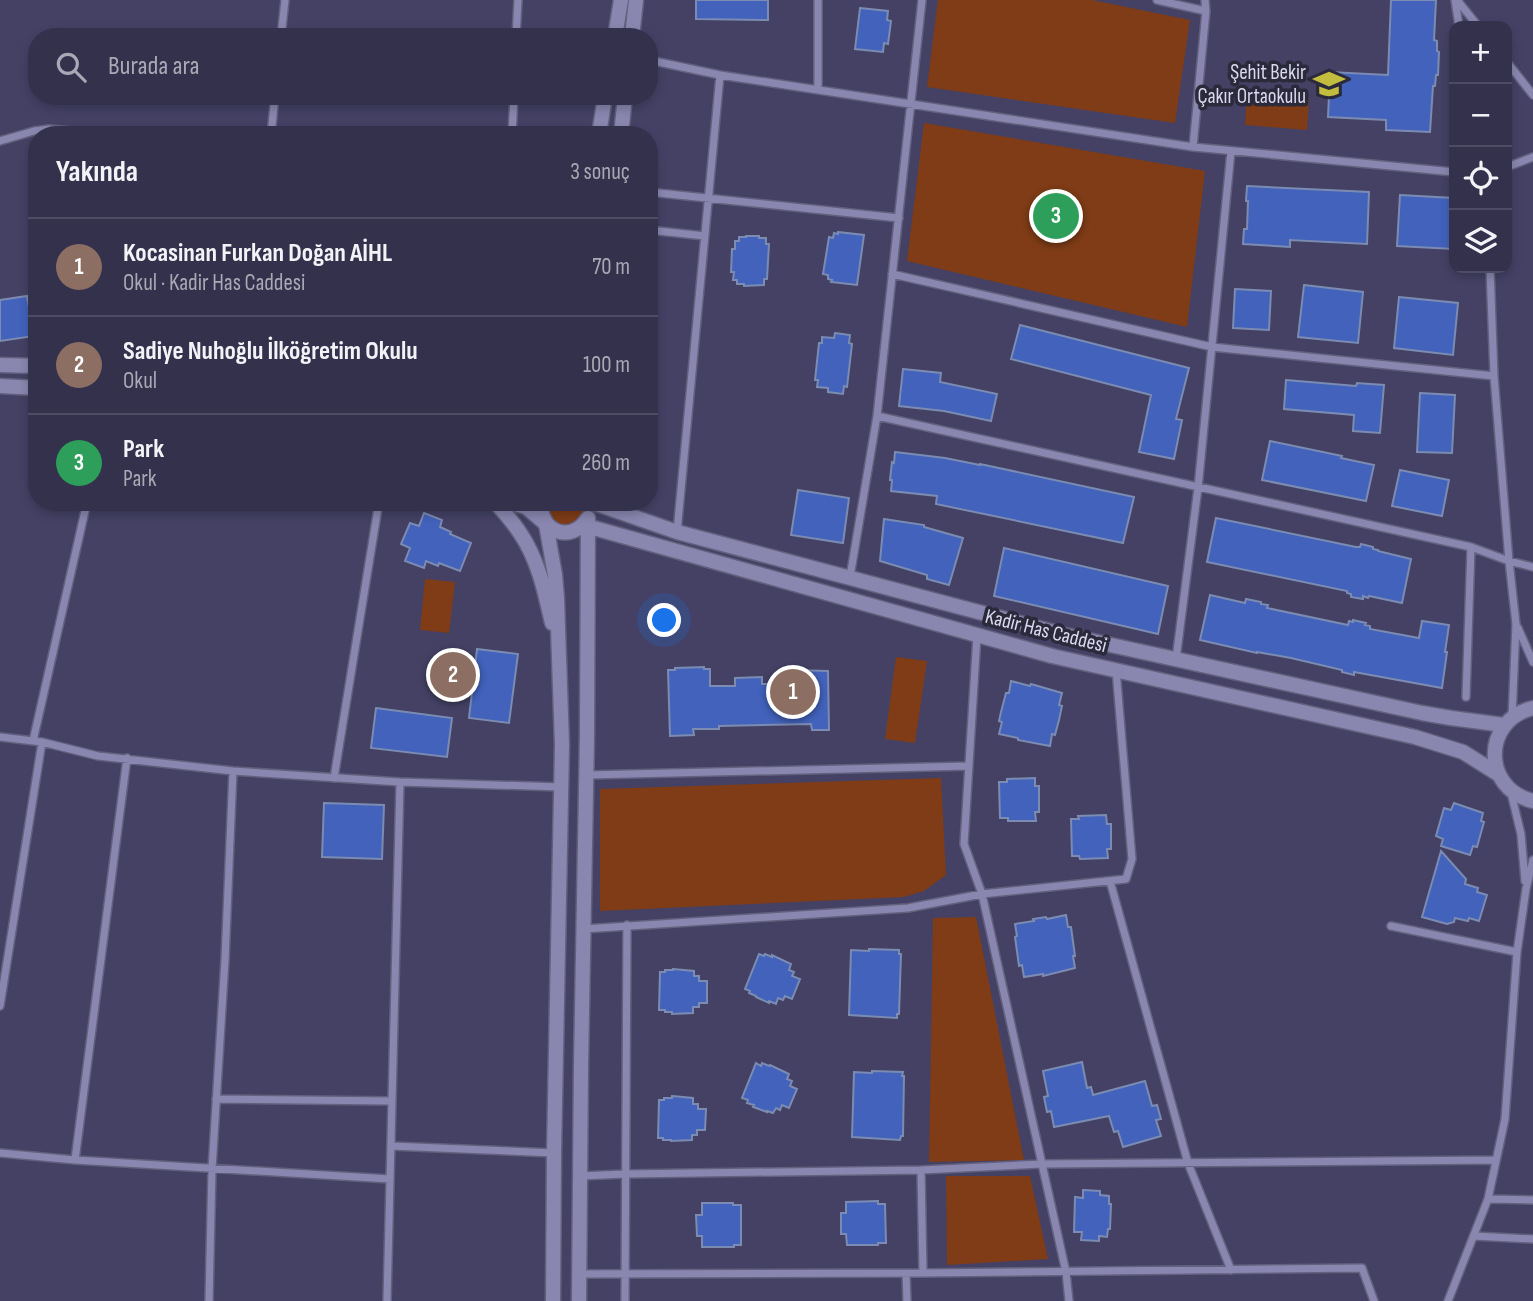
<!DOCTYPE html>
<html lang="tr">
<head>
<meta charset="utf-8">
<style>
	body { margin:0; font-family:"Sofia Sans Condensed",sans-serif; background:#3e3d56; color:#f1f3f6 }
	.controls { position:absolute; right:21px; top:21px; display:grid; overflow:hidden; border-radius:14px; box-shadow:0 4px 10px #0003 }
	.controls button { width:63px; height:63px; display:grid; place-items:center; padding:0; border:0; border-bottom:2px solid #4e4c64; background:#33314c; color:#f1f3f6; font:35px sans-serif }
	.you { position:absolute; left:665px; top:621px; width:24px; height:24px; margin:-18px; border:5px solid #fff; border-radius:50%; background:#1a73e8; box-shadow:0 0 0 10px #1a73e833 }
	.badge { display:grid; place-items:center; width:46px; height:46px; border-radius:50%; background:#95b2f1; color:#fff; font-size:23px; font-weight:700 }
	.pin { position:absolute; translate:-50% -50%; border:4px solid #fff; box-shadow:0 2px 7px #0006 }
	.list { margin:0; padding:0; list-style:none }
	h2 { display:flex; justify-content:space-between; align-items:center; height:91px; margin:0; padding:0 28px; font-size:30px }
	h2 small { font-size:23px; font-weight:400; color:#a9a9b5 }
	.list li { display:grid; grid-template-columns:46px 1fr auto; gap:21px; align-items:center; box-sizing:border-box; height:98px; padding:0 28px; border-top:2px solid #4e4c64 }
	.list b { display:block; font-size:26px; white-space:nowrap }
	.list p { margin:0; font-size:23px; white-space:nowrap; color:#a9a9b5 }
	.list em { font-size:23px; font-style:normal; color:#a9a9b5 }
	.icon { flex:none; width:38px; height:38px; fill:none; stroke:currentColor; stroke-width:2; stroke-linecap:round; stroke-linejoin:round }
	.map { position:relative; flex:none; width:1533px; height:1301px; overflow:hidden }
	.search { position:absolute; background:#33314c; box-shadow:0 4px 10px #0003; left:28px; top:28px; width:630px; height:77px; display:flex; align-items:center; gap:18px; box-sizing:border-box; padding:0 24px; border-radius:28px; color:#a9a9b5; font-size:26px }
	.panel { position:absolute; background:#33314c; box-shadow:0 4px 10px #0003; left:28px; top:126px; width:630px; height:385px; border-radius:28px }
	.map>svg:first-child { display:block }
	.green { fill:#7f3c16 }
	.building { fill:#4262bb; stroke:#7b8bb1; stroke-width:2 }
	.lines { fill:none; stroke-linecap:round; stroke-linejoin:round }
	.street-casing { stroke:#63607e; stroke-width:10 }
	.secondary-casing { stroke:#63607e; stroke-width:17 }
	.street { stroke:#8987af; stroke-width:7 }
	.secondary { stroke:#8987af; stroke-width:14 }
	.labels { text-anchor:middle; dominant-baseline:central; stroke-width:7; stroke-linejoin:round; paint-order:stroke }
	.poi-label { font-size:21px; fill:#d9d9ef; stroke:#2b2a3b; text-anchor:end }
	.street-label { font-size:21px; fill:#d9d9ef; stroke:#2b2a3b }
</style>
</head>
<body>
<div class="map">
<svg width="1533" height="1301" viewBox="0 0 1533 1301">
	<rect width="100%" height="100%" fill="#444165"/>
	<path class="green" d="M938,0h154l98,20 -15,103 -248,-36z
		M1247,93l62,5 -2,32 -62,-5z
		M924,123l281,48 -18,156 -280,-66z
		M548,502h35c5,30 -38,33 -35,0z
		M425,579l30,3 -6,51 -29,-3z
		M896,657l31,4 -12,82 -30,-4z
		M941,778l5,97 -22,16 -20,6 -304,14v-122z
		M976,917l48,243 -95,2 4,-244z
		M1030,1176l18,83 -101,6 -1,-89z"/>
	<path class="building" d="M696,0h72v20l-72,-1z
		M1391,0h45l-2,40 3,1v10l2,1 -1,23h-2l-1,11h-2l-3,46 -44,-2v-10l-58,-3 2,-45 58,3z
		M860,8l28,3 -1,9 4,1 -3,23 -4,-1 -1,9 -28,-3z
		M1247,186l122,6 -2,52 -77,-4v7l-47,-3 1,-15h3l1,-28h-2z
		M1400,195l54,3v51l-57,-3z
		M838,232l26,3 -7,50 -26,-3 1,-2 -4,-1v-4l-5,-1 6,-37 4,1 1,-5 4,1z
		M746,236h13v2h7v6h3l-2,35h-3v6l-20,1v-2h-7v-4h-4l1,-8h-3l1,-23h3v-8h4v-4h7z
		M1304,285l59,7 -5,51 -60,-6z
		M1235,289l36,2 -2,39 -36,-2z
		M27,296l7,40 -34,5v-41z
		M1399,297l59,6 -5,52 -59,-7z
		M1020,325l169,43 -13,51 6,1 -8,39 -35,-7 12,-57 -140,-36z
		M835,333l15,2 -1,8 3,1 -5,43 -3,-1 -1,8 -15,-2v-4l-11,-1 1,-7h-3l4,-37h3v-6l12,1z
		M903,369l38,4 -1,9 57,12 -6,27 -47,-10 -45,-5z
		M1286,380l70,6 1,-3 27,2 -4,48 -27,-2 1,-16 -70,-6z
		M1420,393l35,2 -3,58 -35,-1z
		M1270,441l72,15 -1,2 33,7 -8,36 -104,-21z
		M895,452l50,6 35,7v-1l154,33 -11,46 -187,-39 1,-8 -46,-5 1,-11h-2l2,-18 2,1z
		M1400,470l49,10 -7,36 -50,-10z
		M798,490l51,8 -6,45 -52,-8z
		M424,513l18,7 -2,7 11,5 -1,2 21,9 -11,28 -21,-8 -1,3 -12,-5 -2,7 -19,-7 5,-13 -9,-4 9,-21 9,3z
		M1216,518l140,29h4l1,-3 12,3v2l5,1v1l33,8 -9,44 -33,-7 -1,2 -5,-2v3l-12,-2v-3l-4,-1v-2l-140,-29z
		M884,519l40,6v2l39,11 -14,47 -22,-6v-4l-47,-14z
		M1004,548l164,38 -10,48 -164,-38z
		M1210,595l35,8 1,-4 15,3v2l7,1 -1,3 81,17 1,-4 4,1v-2l13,3 -1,2 5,1v3l49,9 3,-17 27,4 -4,27h2l-5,36 -88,-16v3l-12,-3v-2l-51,-12 -34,-6v1l-57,-13z
		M477,649l41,5 -9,69 -40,-5z
		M704,667v2h6v17h25v-8l27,-1v7h25v-12h6v-2l35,1 1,59h-17l-1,-6 -92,2v3h-26l1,6 -24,1 -2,-66h7v-2z
		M1011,681l19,5 1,-2 31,9 -3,12 3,1 -3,14 -4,15 -3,-1 -2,12 -32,-6v-2l-19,-4 3,-12 -3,-1 2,-9 5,-19h3z
		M376,708l76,10 -5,39 -76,-9z
		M1035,778v8h4v26h-4l1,9h-28v-3h-8l-1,-36h8v-3z
		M324,803l60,2 -2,54 -60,-2z
		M1454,803l29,10 -2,8 3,1 -7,25 -4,-1 -3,9 -29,-9 2,-7 -7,-3 8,-28 7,2z
		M1106,815l1,9h4v25h-4l1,9 -28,1 -1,-3h-7l-1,-37h8l-1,-3z
		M1441,851l25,28 -1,5 13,4 -1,4 10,3 -8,26 -10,-3 -1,3 -13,-3 -1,4 -7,2 -25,-7z
		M1066,915l2,12h3l4,29h-2l2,12 -32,8v-2l-19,3 -2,-12 -3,1 -4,-29 2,-1 -2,-12 19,-3 -1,-2 13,-2 1,2z
		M869,949l30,1v4h2l-2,60h-2v4l-48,-3 2,-65 18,1z
		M759,954l5,2 1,-2 7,3v-2l19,9 -2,6 5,2 -2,4 8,3 -8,20 -7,-3 -2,4 -5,-2 -2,6 -7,-3v2l-13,-6v-1l-7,-3 1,-2 -5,-2z
		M673,969l21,2v5h5v5h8v22h-8v4h-6v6l-21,1v-2h-7v-2h-6l1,-38h5v-2h8z
		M1082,1062l5,26 4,-1 2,8 52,-14 7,25 5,-1 4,14 -5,1 5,16 -38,11 -5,-16 -4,1 -5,-16 -55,11 -3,-16 -4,1 -3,-15 4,-1 -5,-25z
		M756,1063l5,3 1,-3 7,3 1,-1 19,9 -2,5 5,2 -2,5 7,3 -8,19 -7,-3 -2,5 -4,-2 -3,5 -6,-2v1l-14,-5 1,-2 -7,-2 1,-3 -6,-2z
		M872,1071l31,1 -1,4h2l-1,60h-2l-1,4 -48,-3 2,-65 18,1z
		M672,1096l21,2v6h5v5h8l-1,21h-8v5h-5v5l-21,1v-1h-8v-2h-5l1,-38h5v-2h8z
		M1083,1190l17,1v4l9,1v8h2l-1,25h-2l-1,8 -8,-1v5l-18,-1 1,-8h-8l1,-35 8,1z
		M878,1201v3h7l1,39h-8v2h-31l-1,-11h-5v-21h5v-11z
		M702,1203h31v2h8v40h-7v2h-32v-11h-5l-1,-21h6z"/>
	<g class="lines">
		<defs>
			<path id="street" d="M818,0v89
				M1157,0l49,11
				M1455,0l4,26
				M1457,0l21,26
				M281,37l4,-37
				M516,37l2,-37
				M649,60l71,15 473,72 261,25
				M1507,62l26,33
				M271,135l4,-39
				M512,135l2,-39
				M0,141l34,-10 15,-2 62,6
				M1193,147l13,-136 -1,-11
				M1507,167l26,-10
				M649,192l250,26
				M649,230l56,6
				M1490,268l4,108 15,185 7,63 -4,93
				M892,274l320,73 282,29
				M877,416l594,131 38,14 24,6
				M677,532l43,-457
				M850,577l27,-161 45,-416
				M1518,628l15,34
				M977,636l-13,208 18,50 84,378 3,29
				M1176,659l22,-171 33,-337
				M1466,697l5,-150
				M0,737l42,5 56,14 135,15 167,11 161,5
				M33,741l54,-239
				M587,775l382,-9
				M334,778l45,-276
				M1511,793l10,41 4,47
				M1110,881l78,282 43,107
				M1391,926l126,26
				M583,929l325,-21 74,-14 144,-15 6,-20 -16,-189
				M0,1006l42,-264
				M216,1099l176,2
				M391,1146l163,7
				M0,1153l75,7 315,19
				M75,1160l52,-402
				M921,1170l2,103
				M580,1176l45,-2 296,-4 121,-6 454,-4
				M1488,1199l45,1
				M1474,1236l59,3
				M906,1273l1,28
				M579,1274l344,-1 439,-5 12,33
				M209,1301l3,-132 13,-209 8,-189
				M387,1301l13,-519
				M625,1301l2,-376
				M1448,1301l40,-102 17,-80 12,-167 9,-63 7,-29"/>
			<path id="secondary" d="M615,37l6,-37
				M632,37l4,-37
				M599,135l6,-39
				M621,135l4,-39
				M0,365l37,1
				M0,386l37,2
				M495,502c9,10 18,20 25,31 18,26 25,59 32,90
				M508,502l18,5 20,17 9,51 2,24 5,146 -8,408 -1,148
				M541,502c-2,30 30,42 46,17
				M591,502l86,30 388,103 357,78 29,5 53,7
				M583,525l469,131 363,81 48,15 35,22
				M1533,708c-51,12 -51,81 0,93
				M579,1301l2,-236 6,-330 1,-217"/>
		</defs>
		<use href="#street" class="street-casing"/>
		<use href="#secondary" class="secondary-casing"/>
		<use href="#street" class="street"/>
		<use href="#secondary" class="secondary"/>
	</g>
	<defs>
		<symbol id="school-bare" viewBox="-9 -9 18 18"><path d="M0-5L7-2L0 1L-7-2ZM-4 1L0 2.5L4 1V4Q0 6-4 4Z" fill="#c3bd3f" stroke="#2b2a3b" stroke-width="2.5" paint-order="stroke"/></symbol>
	</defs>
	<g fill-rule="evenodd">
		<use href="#school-bare" x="1307" y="62" width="44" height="44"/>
	</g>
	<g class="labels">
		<g class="poi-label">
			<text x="1306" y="72">Şehit Bekir<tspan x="1306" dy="24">Çakır Ortaokulu</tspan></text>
		</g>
		<g class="street-label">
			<text transform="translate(1046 631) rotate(14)">Kadir Has Caddesi</text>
		</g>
	</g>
</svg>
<div class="controls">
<button>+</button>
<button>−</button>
<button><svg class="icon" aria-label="locate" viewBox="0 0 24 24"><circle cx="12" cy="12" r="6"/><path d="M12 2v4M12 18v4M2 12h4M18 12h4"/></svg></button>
<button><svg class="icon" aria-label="layers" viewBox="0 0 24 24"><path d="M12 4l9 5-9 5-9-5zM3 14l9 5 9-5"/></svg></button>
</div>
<div class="you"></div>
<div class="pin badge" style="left:793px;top:692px;background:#8d6e63">1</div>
<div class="pin badge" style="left:453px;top:675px;background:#8d6e63">2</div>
<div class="pin badge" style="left:1056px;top:216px;background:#2e9e5b">3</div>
<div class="search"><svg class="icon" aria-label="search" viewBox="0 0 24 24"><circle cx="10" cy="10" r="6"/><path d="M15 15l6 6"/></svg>Burada ara</div>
<section class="panel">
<h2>Yakında<small>3 sonuç</small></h2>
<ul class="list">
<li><span class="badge" style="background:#8d6e63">1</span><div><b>Kocasinan Furkan Doğan AİHL</b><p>Okul · Kadir Has Caddesi</p></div><em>70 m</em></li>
<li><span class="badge" style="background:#8d6e63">2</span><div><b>Sadiye Nuhoğlu İlköğretim Okulu</b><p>Okul</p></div><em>100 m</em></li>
<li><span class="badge" style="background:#2e9e5b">3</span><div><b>Park</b><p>Park</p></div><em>260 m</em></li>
</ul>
</section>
</div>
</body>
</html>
